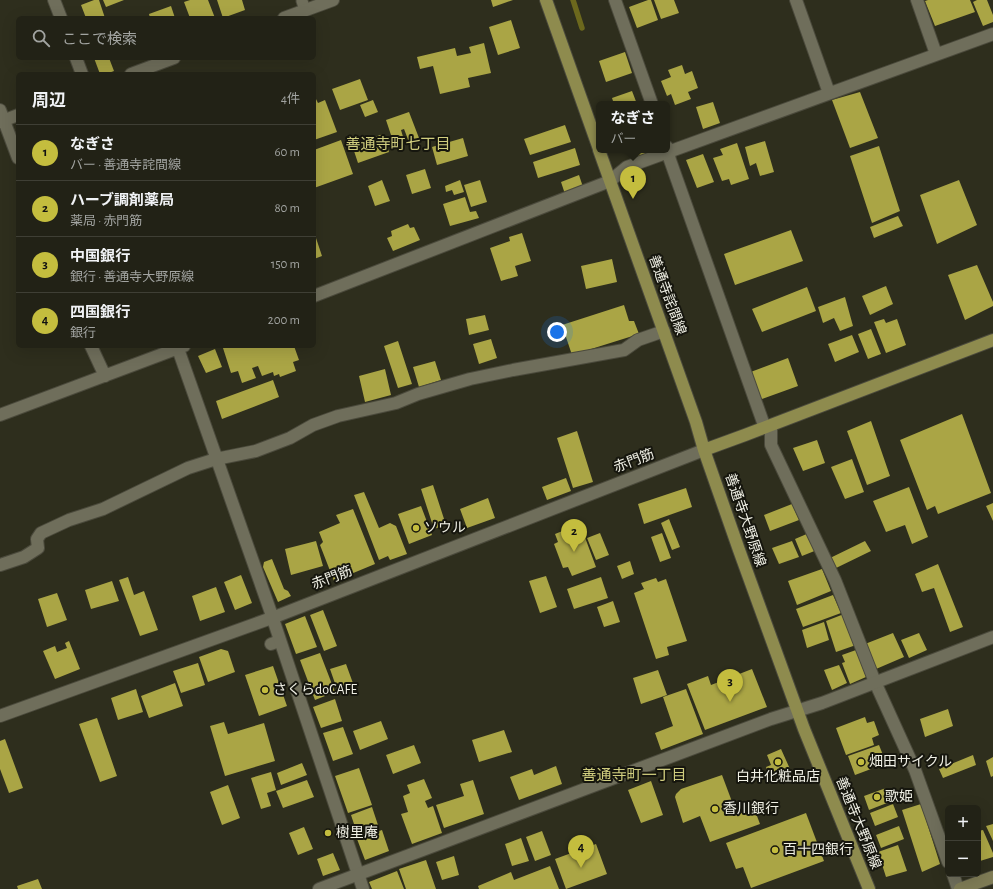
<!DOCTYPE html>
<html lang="ja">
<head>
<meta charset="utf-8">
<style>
	body { margin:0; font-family:"Alegreya Sans","Noto Sans JP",sans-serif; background:#2a2a1f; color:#f1f3f6 }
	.controls { position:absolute; right:12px; bottom:12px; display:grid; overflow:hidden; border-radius:6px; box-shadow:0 4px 16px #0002 }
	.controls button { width:36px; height:36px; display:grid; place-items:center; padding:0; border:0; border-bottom:1px solid #3f3f35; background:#222216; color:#f1f3f6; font:20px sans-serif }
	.you { position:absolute; left:557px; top:332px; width:14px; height:14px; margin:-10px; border:3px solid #fff; border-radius:50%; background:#1a73e8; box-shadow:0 0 0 6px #1a73e833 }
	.badge { display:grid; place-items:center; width:26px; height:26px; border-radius:50%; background:#c4bd3e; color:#111; font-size:13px; font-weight:700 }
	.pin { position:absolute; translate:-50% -33px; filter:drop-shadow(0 1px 2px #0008) }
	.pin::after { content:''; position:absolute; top:21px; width:14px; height:12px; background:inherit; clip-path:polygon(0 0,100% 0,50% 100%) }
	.popup { position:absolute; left:596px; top:101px; width:74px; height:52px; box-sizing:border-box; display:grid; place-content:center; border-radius:6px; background:#222216; filter:drop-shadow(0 1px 3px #0005); font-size:13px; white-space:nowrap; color:#a2a4a1 }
	.popup b { font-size:15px; color:#f1f3f6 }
	.popup::after { content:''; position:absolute; left:50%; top:100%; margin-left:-8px; border:8px solid transparent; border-top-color:#222216 }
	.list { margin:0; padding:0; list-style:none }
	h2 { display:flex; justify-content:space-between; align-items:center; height:52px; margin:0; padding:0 16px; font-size:17px }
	h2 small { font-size:13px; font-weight:400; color:#a2a4a1 }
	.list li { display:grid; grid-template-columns:26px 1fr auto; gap:12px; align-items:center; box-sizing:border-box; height:56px; padding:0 16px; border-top:1px solid #3f3f35 }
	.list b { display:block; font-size:15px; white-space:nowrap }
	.list p { margin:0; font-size:13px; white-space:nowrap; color:#a2a4a1 }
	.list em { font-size:13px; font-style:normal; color:#a2a4a1 }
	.icon { flex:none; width:22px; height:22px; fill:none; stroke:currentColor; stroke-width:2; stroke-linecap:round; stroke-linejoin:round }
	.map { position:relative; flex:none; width:993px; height:889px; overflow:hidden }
	.search { position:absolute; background:#222216; box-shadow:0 4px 16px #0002; left:16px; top:16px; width:300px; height:44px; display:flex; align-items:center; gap:10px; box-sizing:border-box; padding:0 14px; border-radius:6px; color:#a2a4a1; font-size:15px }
	.panel { position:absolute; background:#222216; box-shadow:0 4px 16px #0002; left:16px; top:72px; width:300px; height:276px; border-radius:6px }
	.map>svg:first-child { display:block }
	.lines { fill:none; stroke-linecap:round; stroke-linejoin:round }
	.stream { stroke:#6c681d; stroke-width:5.5 }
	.building { fill:#aaa545 }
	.service-casing { stroke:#4b4a3c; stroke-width:13 }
	.pedestrian-casing { stroke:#4b4a3c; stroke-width:14 }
	.minor-casing { stroke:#4b4a3c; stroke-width:14 }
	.tertiary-casing { stroke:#4b4a3c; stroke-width:14 }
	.secondary-casing { stroke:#4b4a3c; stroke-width:14 }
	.primary-casing { stroke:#4b4a3c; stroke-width:14 }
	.service { stroke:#6f6e5b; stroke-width:11 }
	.pedestrian { stroke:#6f6e5b; stroke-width:12 }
	.minor { stroke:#6f6e5b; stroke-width:12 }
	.tertiary { stroke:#6f6e5b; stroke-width:12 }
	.secondary { stroke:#7f7c55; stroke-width:12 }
	.primary { stroke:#8e8b4e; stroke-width:12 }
	.poi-dot { fill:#c4bd3e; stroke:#16160e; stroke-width:1.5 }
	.labels { text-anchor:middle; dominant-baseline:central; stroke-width:4; stroke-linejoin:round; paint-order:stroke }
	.street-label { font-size:14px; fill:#f0f0e5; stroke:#16160e }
	.poi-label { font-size:14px; fill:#f0f0e5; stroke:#16160e; text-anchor:start }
	.neighbourhood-label { font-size:15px; fill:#d0cd7e; stroke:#16160e }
</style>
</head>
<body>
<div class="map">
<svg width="993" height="889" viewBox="0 0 993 889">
	<rect width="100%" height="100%" fill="#2e2e1d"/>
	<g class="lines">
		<path class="stream" d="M573,0l9,28"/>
	</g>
	<path class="building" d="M94,0h5l6,18h-19l-5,-13z
		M103,0h21l-18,7z
		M190,0h18l7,18h-25l-6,-16z
		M217,0h25l3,10 -22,8z
		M491,0h22l-20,7z
		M648,0h3l7,20 -21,8 -8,-21z
		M654,0h20l5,13 -18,6z
		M928,0h42l5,12 -40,14 -10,-25z
		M977,0h10l6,15v7l-10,4 -10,-24z
		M171,6l4,12h-25l-1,-4z
		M511,20l9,28 -22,7 -9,-28z
		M484,43l7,30 -23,5 2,9 -30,7 -7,-28 -13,3 -3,-12 38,-9 2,8 14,-3 -2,-6z
		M625,52l7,21 -26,9 -7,-21z
		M94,58h15l5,13 -8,3h-6z
		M682,65l3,9 7,-3 6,17 -10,4 3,7 -16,6 -4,-11 -4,2 -6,-15 10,-4 -3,-7z
		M360,79l8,21 -28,10 -8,-21z
		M632,91l5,13h-23l-2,-6z
		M860,92l18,46 -28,10 -18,-48z
		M315,97l3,6 7,-3 12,32 -23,8v-42z
		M373,100l5,12 -13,5 -5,-12z
		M713,102l7,21 -17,6 -7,-22z
		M409,112l10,26 -10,4 -5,-13 -3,1 3,10 -10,4 -8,-24z
		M565,125l6,17 -41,13 -6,-16z
		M383,134l6,18 -31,11 -6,-18z
		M463,138l5,18 -31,9 -5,-18z
		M341,140l12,34 -39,14v-38z
		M765,141l9,31 -14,4 -4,-13 -6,3 -5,-19z
		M737,143l12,36 -18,6 -2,-6 -7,2 -9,-23 10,-3 -3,-6z
		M879,146l21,65 -28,12 -22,-67z
		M575,148l5,17 -42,13 -5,-16z
		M630,150h23l1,3 -20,7z
		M703,154l11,28 -17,6 -11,-28z
		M425,169l6,19 -19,6 -6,-19z
		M579,175l4,12 -18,7 -4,-12z
		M382,180l8,21 -15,5 -7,-20z
		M460,180l4,12 -10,3 -2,-5 -6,2 -1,-6z
		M480,180l7,22 -16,5 -7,-22z
		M959,180l18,45 -40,19 -17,-49z
		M465,197l5,15 6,-1 3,7 -29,8 -7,-22z
		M898,216l5,10 -29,12 -4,-11z
		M408,224l2,4 4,-1 6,13 -27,11 -6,-13 5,-2 -1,-5z
		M791,230l12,31 -68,24 -11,-31z
		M314,232l8,24 -8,3z
		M522,233l9,28 -16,5 3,10 -17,5 -11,-33 20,-7 -1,-4z
		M612,259l5,23 -31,7 -5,-23z
		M977,265l16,37v4l-28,14 -17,-45z
		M886,286l7,18 -23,11 -8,-19z
		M807,287l9,24 -54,21 -10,-23z
		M845,297l8,29 -13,5 -6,-13 -11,5 -5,-16z
		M624,305l5,16h5l5,13 -67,21 -10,-30z
		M485,315l4,15 -20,5 -3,-16z
		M884,319l2,4 11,-4 9,26 -20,8 -12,-31z
		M871,329l10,25 -13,5 -10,-25z
		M852,335l7,17 -24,10 -7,-18z
		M491,339l6,19 -18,6 -6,-20z
		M398,341l14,43 -14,4 -14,-42z
		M228,346h66l5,14 -6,2 3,9 -16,6 -1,-3 -5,2 -1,-4 -11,4 -4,-10 -6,2 4,10 -14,5 -4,-12 -7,2 -8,-25z
		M215,349l7,18 -16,6 -8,-17z
		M788,358l10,28 -39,14 -11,-27z
		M435,361l6,19 -22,7 -6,-20z
		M385,369l6,26 -26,7 -6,-26z
		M273,380l6,17 -57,22 -6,-18z
		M962,414l29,79 -53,21 -3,-8 -8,4 -27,-70z
		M871,421l19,55 -23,9 -20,-54z
		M577,431l16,51 -20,6 -16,-50z
		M817,440l8,23 -22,8 -10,-23z
		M852,459l12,33 -19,7 -14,-32z
		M566,478l5,13 -24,9 -5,-13z
		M433,485l13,40 -12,4 -13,-40z
		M909,487l19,50 -16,7 -7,-19 -19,7 -13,-31z
		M686,488l6,19 -48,17 -6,-20z
		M364,492l15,36 11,-5 6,3 11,28 -17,6 -2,-4 -9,4 -25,-65z
		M488,498l7,20 -28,10 -7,-19z
		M993,503v18l-7,-15z
		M792,504l7,16 -29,11 -6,-16z
		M421,506l11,29 -23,9 -11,-30z
		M353,509l22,55 -41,17 -14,-36 3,-3 -4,-10 21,-9 -4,-8z
		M669,519l11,28 -8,3 -11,-27z
		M580,524l16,43 -24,9 -4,-9 -5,1 -9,-24 4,-2 -3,-8z
		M600,533l9,22 -13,5 -9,-22z
		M662,533l9,25 -11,4 -9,-25z
		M809,533l8,17 -15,6 -7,-17z
		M316,541l7,25 -32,9 -6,-26z
		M792,541l7,16 -20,7 -7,-16z
		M865,541l6,10 -37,18 -6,-10z
		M272,559l12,30 4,2 3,5 -13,6 -15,-35 1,-5z
		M630,561l4,13 -12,5 -5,-13z
		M938,564l25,63 -13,5 -16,-44 -12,4 -7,-18z
		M822,569l9,22 -34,14 -9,-24z
		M241,575l11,28 -17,7 -11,-28z
		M546,576l11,31 -17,6 -11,-32z
		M128,577l6,18 10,-4 14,39 -18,6 -21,-56z
		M601,577l7,21 -34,11 -7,-20z
		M656,578l2,4 8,-3 21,62 -20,6 2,8 -13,4 -22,-66 10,-4 -3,-6z
		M112,581l7,20 -28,8 -6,-19z
		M216,587l9,25 -25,9 -8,-25z
		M57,593l10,27 -20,7 -9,-28z
		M833,595l8,18 -38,14 -7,-18z
		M613,601l7,21 -16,5 -7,-20z
		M323,610l14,36 -13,5 -14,-36z
		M844,614l12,31 -20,7 -10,-31z
		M305,616l12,31 -21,7 -11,-30z
		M824,622l5,18 -22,8 -5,-18z
		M893,633l11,24 -28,12 -11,-25z
		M919,633l8,17 -18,8 -8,-18z
		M69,641l11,28 -25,10 -12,-28 12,-5 2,6 10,-4 -2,-5z
		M221,649l7,2 7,21 -27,10 -9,-25z
		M856,650l10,27 -16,7 -8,-21 3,-1 -3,-7z
		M320,653l15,39 -20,8 -15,-40z
		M198,663l7,22 -24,8 -8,-22z
		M346,664l8,22 -16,6 -8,-23z
		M839,665l8,18 -15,7 -8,-20z
		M273,666l14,40 -28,10 -14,-41z
		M752,669l15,38 -62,23 -18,-46 21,-8 3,9z
		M658,670l9,25 -26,9 -8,-26z
		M175,683l8,23 -34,12 -8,-22z
		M136,689l7,23 -25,8 -7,-22z
		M686,689l17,45 -42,16 -6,-17 18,-7 -10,-29z
		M335,699l7,22 -21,7 -8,-21z
		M948,709l5,17 -28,11 -5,-18z
		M865,717l2,6 7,-2 5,14 -7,3 2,7 -28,10 -10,-27z
		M97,718l20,58 -17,6 -21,-58z
		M381,721l7,18 -28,11 -7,-19z
		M224,722l4,12 36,-11 11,38 -50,15 -15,-50z
		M343,727l10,27 -20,7 -10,-28z
		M504,730l8,22 -33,10 -7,-22z
		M5,739l18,49 -14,5 -9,-24v-28z
		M414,745l7,18 -28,11 -7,-19z
		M879,745l6,15 -15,6 1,3 -16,6 -7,-19z
		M781,749l9,20 -20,8 -4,-10 5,-2 -4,-10z
		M973,755l3,10 -33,13 -4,-9z
		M993,757v19l-2,1 -5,-16z
		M302,763l5,12 -26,10 -4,-12z
		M556,766l6,18 -43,16 -9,-23 22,-8 2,6z
		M359,768l13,37 -24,8 -13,-37z
		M271,772l5,18 -9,3 4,13 -10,3 -10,-31z
		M722,775l15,40 17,-7 6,16 -50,18 -10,-26 -17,7 -8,-26 1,-3 5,-5z
		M424,779l8,19 -7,3 3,7 5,-2 9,27 -30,11 -11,-30 7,-2 -5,-16 7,-3 -3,-8z
		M307,780l7,17 -31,11 -7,-17z
		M473,780l11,34 -40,14 -8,-23 28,-9 -4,-12z
		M651,781l12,34 -22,8 -13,-33z
		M228,785l12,33 -18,7 -12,-33z
		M886,788l6,13 -23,9 -5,-14z
		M893,804l5,13 -23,9 -5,-13z
		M921,804l19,60 -18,8 -20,-62z
		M372,807l7,21 -21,8 -7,-21z
		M806,813l18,48 -73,27 -8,-21 -7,2 -10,-26z
		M993,824v17l-7,-15z
		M899,826l5,13 -23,9 -5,-13z
		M304,827l9,22 -15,6 -9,-22z
		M382,830l7,21 -24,9 -8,-21z
		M983,830l10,23v4l-13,4 -2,-5v-25z
		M542,831l9,24 -16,6 -9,-24z
		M521,838l8,23 -17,5 -7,-22z
		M596,844l11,30 -41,15 -11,-30z
		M898,845l9,26 -21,6 -8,-25z
		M333,853l7,17 -17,6 -6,-17z
		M454,856l5,19 -17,5 -6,-18z
		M426,860l10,29h-30l-7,-20z
		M550,866l9,23h-80l-1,-3 33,-14 3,8z
		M397,871l7,18h-32l-3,-7z
		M38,879l4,10h-24l-1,-3z"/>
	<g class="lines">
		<defs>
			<path id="service" d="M302,1l3,9"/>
			<path id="pedestrian" d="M271,644l8,-3"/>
			<path id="minor" d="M54,0l7,18
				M615,0l37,104
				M796,0l33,93
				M917,0l19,54
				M284,18l49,-18
				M76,58l6,16
				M131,74l43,-16
				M0,110l18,48
				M0,122l18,-7
				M667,147l3,13 95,268
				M314,296l296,-115 17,-14 366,-133
				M91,346l14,30
				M177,346l93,264 93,279
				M0,415l184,-69
				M771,426v19l64,135 40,102 40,88 33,92
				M0,565l24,-8 14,-9 -1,-9 4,-6 28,-13 34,-11 85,-41 28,-9 40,-8 34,-13 23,-13 25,-9 58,-13 22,-9 52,-15 43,-9 111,-20 14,-10 26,-9
				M0,716l277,-100 427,-166
				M953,874l5,15"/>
			<path id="tertiary" d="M319,889l452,-170 51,-16 171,-66"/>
			<path id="secondary" d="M960,889l33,-12"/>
			<path id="primary" d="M546,0l53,149
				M599,150l97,272 8,28 35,100 65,179 65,160
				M704,450l41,-15 248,-95"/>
		</defs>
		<use href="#service" class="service-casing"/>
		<use href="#pedestrian" class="pedestrian-casing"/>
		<use href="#minor" class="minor-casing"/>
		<use href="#tertiary" class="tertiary-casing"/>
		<use href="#secondary" class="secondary-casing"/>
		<use href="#primary" class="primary-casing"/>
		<use href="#service" class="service"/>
		<use href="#pedestrian" class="pedestrian"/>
		<use href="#minor" class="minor"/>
		<use href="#tertiary" class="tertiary"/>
		<use href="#secondary" class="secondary"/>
		<use href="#primary" class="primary"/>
	</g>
	<g class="poi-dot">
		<circle cx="416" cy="528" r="4"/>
		<circle cx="265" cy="690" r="4"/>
		<circle cx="778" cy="762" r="4"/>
		<circle cx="861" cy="762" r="4"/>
		<circle cx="877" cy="797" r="4"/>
		<circle cx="715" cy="809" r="4"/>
		<circle cx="328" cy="833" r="4"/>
		<circle cx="775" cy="850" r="4"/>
	</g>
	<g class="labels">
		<g class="street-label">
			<text transform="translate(667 295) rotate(70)">善通寺詫間線</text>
			<text transform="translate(634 461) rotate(-21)">赤門筋</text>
			<text transform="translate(745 520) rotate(71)">善通寺大野原線</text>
			<text transform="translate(332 578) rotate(-21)">赤門筋</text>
			<text transform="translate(858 823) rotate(68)">善通寺大野原線</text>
		</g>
		<g class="poi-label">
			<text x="424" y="528">ソウル</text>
			<text x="273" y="690">さくらdoCAFE</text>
			<text x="869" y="762">畑田サイクル</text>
			<text x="778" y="777" text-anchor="middle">白井化粧品店</text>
			<text x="885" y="797">歌姫</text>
			<text x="723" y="809">香川銀行</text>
			<text x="336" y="833">樹里庵</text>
			<text x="783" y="850">百十四銀行</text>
		</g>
		<g class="neighbourhood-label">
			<text x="398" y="144">善通寺町七丁目</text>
			<text x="634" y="775">善通寺町一丁目</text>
		</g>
	</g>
</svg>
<div class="controls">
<button>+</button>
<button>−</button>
</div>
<div class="you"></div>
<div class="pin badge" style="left:633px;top:199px">1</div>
<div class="popup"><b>なぎさ</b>バー</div>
<div class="pin badge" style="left:574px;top:552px">2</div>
<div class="pin badge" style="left:730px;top:702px">3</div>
<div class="pin badge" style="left:581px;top:868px">4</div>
<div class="search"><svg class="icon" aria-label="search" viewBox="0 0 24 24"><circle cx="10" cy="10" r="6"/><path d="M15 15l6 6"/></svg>ここで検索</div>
<section class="panel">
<h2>周辺<small>4件</small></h2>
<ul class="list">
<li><span class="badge">1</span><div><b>なぎさ</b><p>バー · 善通寺詫間線</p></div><em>60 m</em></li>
<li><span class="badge">2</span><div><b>ハーブ調剤薬局</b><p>薬局 · 赤門筋</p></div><em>80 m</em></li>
<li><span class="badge">3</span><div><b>中国銀行</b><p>銀行 · 善通寺大野原線</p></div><em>150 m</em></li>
<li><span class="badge">4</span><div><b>四国銀行</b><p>銀行</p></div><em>200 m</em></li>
</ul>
</section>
</div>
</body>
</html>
